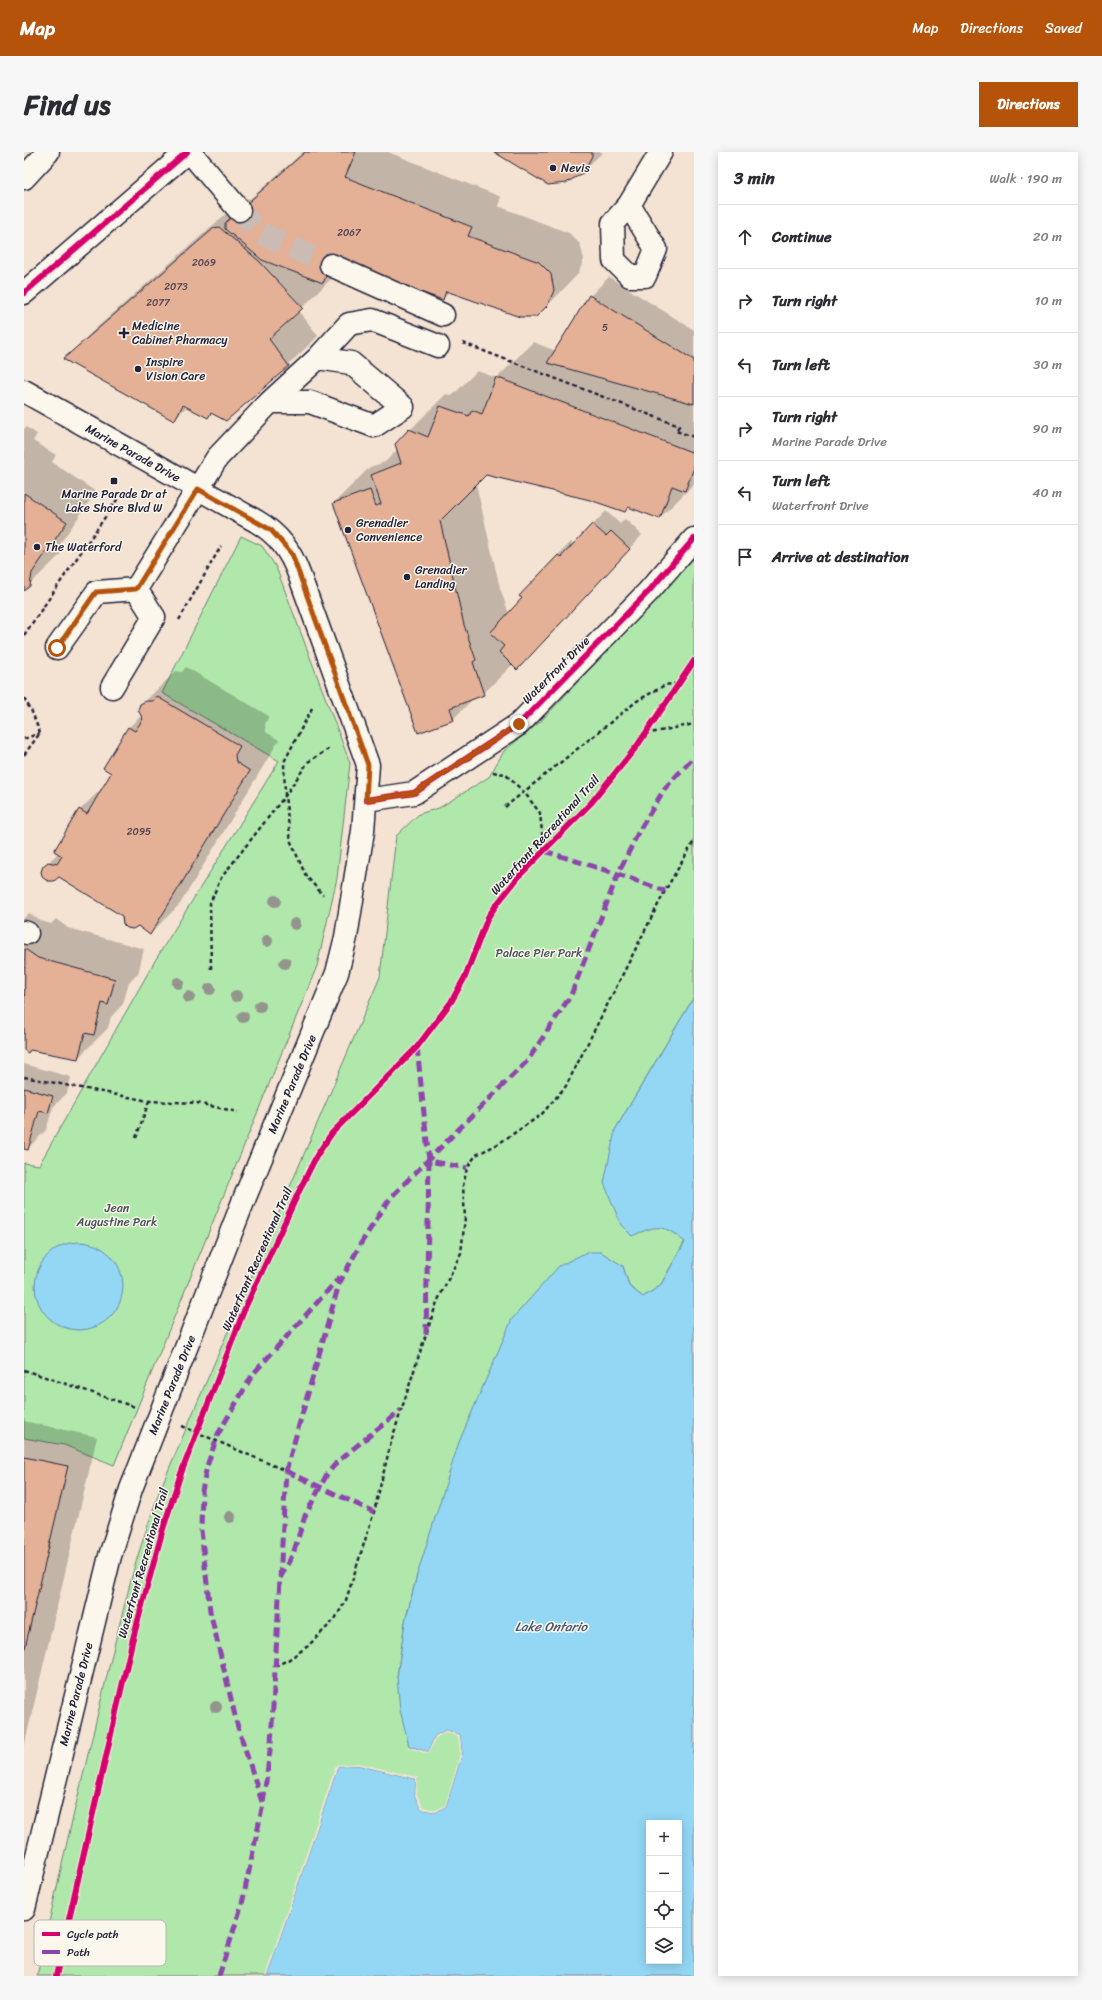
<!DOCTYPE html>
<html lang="en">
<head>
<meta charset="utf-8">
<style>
	body { margin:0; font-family:Sriracha,sans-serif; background:#f7f7f7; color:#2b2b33 }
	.controls { position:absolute; right:12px; bottom:12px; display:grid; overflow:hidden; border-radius:0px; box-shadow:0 2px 10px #0003 }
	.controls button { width:36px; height:36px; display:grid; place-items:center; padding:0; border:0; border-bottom:1px solid #e1e1e2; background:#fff; color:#2b2b33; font:20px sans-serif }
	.stop { position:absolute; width:12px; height:12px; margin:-9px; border:3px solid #b45309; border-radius:50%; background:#fff }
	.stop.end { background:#b45309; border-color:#fff; box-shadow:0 1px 4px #0008 }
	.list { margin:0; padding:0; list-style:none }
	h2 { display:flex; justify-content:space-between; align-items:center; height:52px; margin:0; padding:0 16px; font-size:17px }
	h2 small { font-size:13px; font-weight:400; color:#7c7c81 }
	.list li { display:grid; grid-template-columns:26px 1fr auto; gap:12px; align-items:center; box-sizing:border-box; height:64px; padding:0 16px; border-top:1px solid #e1e1e2 }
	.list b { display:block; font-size:15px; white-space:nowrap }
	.list p { margin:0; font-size:13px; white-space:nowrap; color:#7c7c81 }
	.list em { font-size:13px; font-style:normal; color:#7c7c81 }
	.icon { flex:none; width:22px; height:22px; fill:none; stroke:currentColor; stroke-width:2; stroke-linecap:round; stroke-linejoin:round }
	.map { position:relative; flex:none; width:670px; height:1824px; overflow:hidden; border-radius:0px }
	header { display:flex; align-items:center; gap:24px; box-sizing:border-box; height:56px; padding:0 20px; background:#b45309; color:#fff }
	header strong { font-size:19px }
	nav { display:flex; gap:22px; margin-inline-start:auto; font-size:14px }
	.intro { display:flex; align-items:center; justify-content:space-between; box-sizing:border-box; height:96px; padding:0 24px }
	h1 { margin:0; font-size:28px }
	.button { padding:10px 18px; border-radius:0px; background:#b45309; color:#fff; font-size:14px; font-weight:700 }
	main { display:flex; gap:24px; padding:0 24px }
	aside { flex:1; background:#fff; border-radius:0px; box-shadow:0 2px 10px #0003 }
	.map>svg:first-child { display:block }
	.green { fill:#b0e8ab; stroke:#698573 }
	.water { fill:#93d7f5; stroke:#668fab; fill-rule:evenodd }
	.pier { fill:#f4e2d2 }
	.shadow { fill:#0003 }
	.building { fill:#e4b096; stroke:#22223b }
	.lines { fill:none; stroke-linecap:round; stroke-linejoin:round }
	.minor-tunnel { stroke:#cabcb4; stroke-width:22; stroke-dasharray:22 11; stroke-linecap:butt }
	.minor-casing { stroke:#22223b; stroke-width:25 }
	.major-casing { stroke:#22223b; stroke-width:25 }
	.highway-casing { stroke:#22223b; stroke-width:25 }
	.path { stroke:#22223b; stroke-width:2.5; stroke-dasharray:4 3; stroke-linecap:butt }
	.minor { stroke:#fbf7ec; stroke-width:22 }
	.major { stroke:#fbf7ec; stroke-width:22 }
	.highway { stroke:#fbf7ec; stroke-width:22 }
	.quiet { stroke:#8e44ad; stroke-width:5; stroke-dasharray:10 5; stroke-linecap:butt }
	.cycleway-casing { stroke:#fbf7ec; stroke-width:8 }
	.cycleway { stroke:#d6006c; stroke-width:6 }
	.tree { fill:#94948e }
	.route { stroke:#b45309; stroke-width:5 }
	.poi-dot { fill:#22223b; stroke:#fbf7ec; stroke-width:1.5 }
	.labels { text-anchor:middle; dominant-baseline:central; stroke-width:3; stroke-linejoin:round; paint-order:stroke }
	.number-label { font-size:10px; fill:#524652 }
	.poi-label { font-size:12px; fill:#22223b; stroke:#fbf7ec; text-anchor:start }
	.street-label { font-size:12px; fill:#22223b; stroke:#fbf7ec }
	.park-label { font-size:12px; fill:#465457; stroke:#fbf7ec }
	.water-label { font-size:13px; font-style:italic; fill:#445873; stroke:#fbf7ec }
	.key { fill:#fbf7ec; stroke:#bab7b7; stroke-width:1 }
	.key-label { font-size:11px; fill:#22223b }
</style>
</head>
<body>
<header>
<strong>Map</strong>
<nav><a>Map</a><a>Directions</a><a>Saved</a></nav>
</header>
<div class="intro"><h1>Find us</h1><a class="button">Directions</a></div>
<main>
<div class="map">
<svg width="670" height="1824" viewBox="0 0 670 1824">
	<rect width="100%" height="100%" fill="#f4e2d2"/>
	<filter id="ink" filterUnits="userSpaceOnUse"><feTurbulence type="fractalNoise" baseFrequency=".025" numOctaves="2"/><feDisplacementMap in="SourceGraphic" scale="8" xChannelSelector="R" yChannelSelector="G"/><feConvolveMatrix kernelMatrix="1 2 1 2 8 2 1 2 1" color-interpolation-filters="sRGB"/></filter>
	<g filter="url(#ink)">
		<path class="green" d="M217,384l21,10 14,21 74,196 -13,115 -20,88 -203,499 -50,-20 -40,-7v-275l15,2 117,-206 123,-198 -117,-68z
			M670,406v439l-79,133 36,97h14l20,14 -25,45 -17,11 -14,-11 -6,-20 -206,309 -12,47 -8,55 38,59 11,-6 14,5 2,19 -16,52 -10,6 -15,-3 -6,-13 1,-17 -67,-14 -82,211h-230l30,-134 49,-204 20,-77 23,-69 221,-515 16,-141 23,-22 20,-6 50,-31 15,-26 36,-29z"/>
		<path class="water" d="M670,845v979h-427l71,-210 20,-1 58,14 -1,17 6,13 15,3 10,-6 16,-52 -2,-19 -14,-5 -11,6 -7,16 -19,-6 -9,-36 -3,-33 8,-55 12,-47 42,-133 53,-123 47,-53 28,-14h14l22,14 6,20 14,11 17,-11 25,-44c-23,-19 -28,-17 -53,-6l-11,-11 -17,-42 11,-53zM625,1671h30v138h-30z
			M11 1134a44 44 0 1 1 88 0a44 44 0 1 1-88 0Z"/>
		<path class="pier" d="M422,1578l14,5 2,19 -16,52 -10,6 -15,-3 -6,-13 1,-17 -58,-14 -20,1 -71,210h-2l71,-211 22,-2 59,14v18l6,12 13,3 9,-5 8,-26 7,-26 -2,-16 -12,-5 -9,5 -9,17 -20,-6 -1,-2 21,6 7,-16z"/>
		<path class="shadow" d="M279,0h85l113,45 -3,9 71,27 11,11 4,15 -6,15 -30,31 -98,-14 -8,8 -100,-36 -12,12 2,3 -33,33 19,25 -30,29 -76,47 -4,5 -21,-11 -13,14 -110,-61 30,-29 150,-132 6,1z
			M472,0h107l-21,20z
			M585,125l85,53v154l-34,34 -30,-12 -5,5 -35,-12 -104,-25 -10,10 24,104 9,26 14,-16 -3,-2 38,-41 13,-13 3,3 32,-34 14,13 5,-5 17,16 -112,120 -17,9 -30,30 -7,2 -23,23 -119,-216 36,-36 15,-5 13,-13 -2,-5 50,-50 6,2 25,-25 20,7 36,-36 23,9 34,-55z
			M2,275l11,7 -4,7 23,14 -4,7 44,30 -35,50 -1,13 -36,35v-161z
			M162,515l83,49 -4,8 1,8 13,8 -99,164 -30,30 -106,-67 14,-14 22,-43 26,-26 6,-11 -8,-5 25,-41 13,-12 -1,-10 31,-30 4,-4 6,1z
			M5,761l12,8 10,3 5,-5 12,9 76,21 -6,25 -9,8 -6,22 -12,13 -3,11 -30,30 -48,-9 -2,2 -4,-3v-130z
			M0,912l47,13 -4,16 -14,14 -7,23 -19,19 -3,-1z
			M0,1269l73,16 -73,310z"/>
		<path class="building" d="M281,0h51l-11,25 127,50 -4,9 71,26 12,12 3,16 -6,15 -12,12h-16l-74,-26 -3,9 -110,-39 -10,22 -61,-23 -37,-31v-6z
			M470,0h98v4l-9,17 -17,10 -18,2z
			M195,75l40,34 44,47 -34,31 20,27 -63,55 -15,-8 -3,5 -25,-13 -9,16 -111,-62 151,-131z
			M565,143l105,65v44l-147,-41z
			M472,225l198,76v15l-9,23 -13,-5 -12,33 -32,-12 -3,5 -35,-12 -104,-25 -46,46 24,104 12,35 -3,2 11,33 -34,13 4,12 -36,13 -85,-230 37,-13 6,16 5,-2 -10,-29 30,-12 -6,-19 14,-15 19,8 12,-31 29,10 3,-6 10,4z
			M0,341l43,29 -35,51 -2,13 -6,5z
			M568,372l14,12 5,-5 19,18 -113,121 -18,-18 5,-6 -14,-13 32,-35 -3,-2 39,-41 3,2z
			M132,544l84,50 -5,9 1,7 14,9 -100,164 -12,-9 -5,3 -6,-1 -4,-4 -1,-8 -63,-39 -5,4h-6l-5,-3 -2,-6 2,-6 5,-4 9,2 5,-8 -8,-5 25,-42 8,5 24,-41 -8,-5 25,-41 7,4 8,-12 -5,-9 2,-6 6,-3h7z
			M1,797l13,9 77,21 -7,26 -6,-2 -8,32 -9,-2 -7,26 -48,-9 -2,3 -4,-3z
			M0,936l29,8 -5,17 -9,-2 -11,39 -4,-1z
			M0,1305l44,9 -44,186z"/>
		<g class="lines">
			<path class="minor-tunnel" d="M215,58l19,22 73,33"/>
			<defs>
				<path id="minor" d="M166,0l49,58
					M605,53l27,44 -11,27h-15l-16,-16 -1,-37 16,-18 32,-53
					M307,113l112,50
					M294,206l31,-34 23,-4 66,26
					M0,239l232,130c22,13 34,29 43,53l69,191 -5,66 -17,106 -9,36 -94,229 -112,287 -21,67 -86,353
					M33,496l40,-56 39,-3 81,-131 53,-56h40l64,24 29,-19 -52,-44 -33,-5 -48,44
					M88,535l42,-70 -18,-28
					M342,648l48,-7 105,-69 129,-132 46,-53
					M0,780l3,1"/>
				<path id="major" d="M0,141l163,-141"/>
				<path id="highway" d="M0,26l24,-26"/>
			</defs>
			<use href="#minor" class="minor-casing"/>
			<use href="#major" class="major-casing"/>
			<use href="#highway" class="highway-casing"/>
			<path class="path" d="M439,191l216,83 -3,5 18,6
				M155,468l42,-74
				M0,483l99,-144
				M0,546l8,14 8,21
				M288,556l-28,54 1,34 6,46 15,34 17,19
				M622,582l48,-10
				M0,587l16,-6
				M0,603l16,-22
				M469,620l12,2 19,18 16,21 4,38
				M481,655l132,-106 28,-16 16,-2
				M187,817l-1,-66 11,-25 64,-82 23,-34 22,-14
				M0,925l125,24 48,2 41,9
				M112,986l13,-37
				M0,1218l111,37
				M158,1274l104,45
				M251,1514l13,-6 20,-14 27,-27 11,-19 28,-88 17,-70 30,-93 16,-47 24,-49 4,-35 -2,-32 4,-18 9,-13 22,-11 43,-29 25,-29 99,-195 29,-50"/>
			<use href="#minor" class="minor"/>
			<use href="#major" class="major"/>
			<use href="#highway" class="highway"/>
			<path class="quiet" d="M520,699l74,23 47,17
				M393,895l12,114 38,7
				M402,1182l3,-173
				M262,1319l88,41
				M256,1426l13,-24 12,-38 22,-42 11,-13 63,-51
				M238,1650l-25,-78 -27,-113 -9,-81 1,-39 5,-25 11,-32 35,-60 87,-97
				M195,1824l23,-72 21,-100 8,-61 15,-272 53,-187 22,-41 30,-46 137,-137 43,-65 47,-121 21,-43 26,-43 29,-31"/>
			<defs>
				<path id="cycleway" d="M0,141l163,-141
					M342,648l48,-7 105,-69 129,-132 46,-53
					M32,1824l76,-334 31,-113 17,-53 65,-168 57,-123 15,-30 15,-22 85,-86 34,-45 14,-25 23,-60 9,-13 24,-30 70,-71 46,-57 57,-85"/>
			</defs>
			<use href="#cycleway" class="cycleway-casing"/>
			<use href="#cycleway" class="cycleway"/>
		</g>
		<g class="tree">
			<circle cx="251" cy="749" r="6"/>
			<circle cx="271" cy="772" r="6"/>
			<circle cx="243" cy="789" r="6"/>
			<circle cx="261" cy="811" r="6"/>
			<circle cx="154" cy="831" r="6"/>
			<circle cx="186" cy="837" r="6"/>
			<circle cx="212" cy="844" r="6"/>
			<circle cx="165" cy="845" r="6"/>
			<circle cx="236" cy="854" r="6"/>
			<circle cx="219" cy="865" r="6"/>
			<circle cx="206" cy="1365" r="6"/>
			<circle cx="192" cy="1555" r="6"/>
		</g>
	</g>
	<g class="lines" filter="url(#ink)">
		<path class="route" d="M33,496l39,-56 40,-3 62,-100 73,41 21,24 76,211 -2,35 48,-7 105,-69"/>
	</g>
	<g class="poi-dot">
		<circle cx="529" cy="16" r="4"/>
		<path d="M98 175h4v4h4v4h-4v4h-4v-4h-4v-4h4z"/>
		<circle cx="114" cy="217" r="4"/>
		<rect x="86" y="325" width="8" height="8" rx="2"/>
		<circle cx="324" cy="378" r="4"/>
		<circle cx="13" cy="395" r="4"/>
		<circle cx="383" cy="425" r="4"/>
	</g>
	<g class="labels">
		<g class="number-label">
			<text x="325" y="81">2067</text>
			<text x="180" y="111">2069</text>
			<text x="152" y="135">2073</text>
			<text x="134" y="151">2077</text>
			<text x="581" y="176">5</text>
			<text x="115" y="680">2095</text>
		</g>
		<g class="poi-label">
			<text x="537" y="16">Nevis</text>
			<text x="108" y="174">Medicine<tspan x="108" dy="14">Cabinet Pharmacy</tspan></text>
			<text x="122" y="210">Inspire<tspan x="122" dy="14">Vision Care</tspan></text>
			<text x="90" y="342" text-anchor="middle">Marine Parade Dr at<tspan x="90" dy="14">Lake Shore Blvd W</tspan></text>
			<text x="332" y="371">Grenadier<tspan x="332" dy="14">Convenience</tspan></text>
			<text x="21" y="395">The Waterford</text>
			<text x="391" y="418">Grenadier<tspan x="391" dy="14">Landing</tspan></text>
		</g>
		<g class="street-label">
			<text transform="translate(109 301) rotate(29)">Marine Parade Drive</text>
			<text transform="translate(532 518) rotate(-45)">Waterfront Drive</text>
			<text transform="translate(521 683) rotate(-48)">Waterfront Recreational Trail</text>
			<text transform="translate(268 932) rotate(-67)">Marine Parade Drive</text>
			<text transform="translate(233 1107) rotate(-66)">Waterfront Recreational Trail</text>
			<text transform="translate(148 1233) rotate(-68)">Marine Parade Drive</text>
			<text transform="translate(119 1411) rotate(-74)">Waterfront Recreational Trail</text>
			<text transform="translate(52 1542) rotate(-76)">Marine Parade Drive</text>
		</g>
		<g class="park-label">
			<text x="515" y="801">Palace Pier Park</text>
			<text x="93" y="1056">Jean<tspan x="93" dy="14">Augustine Park</tspan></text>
		</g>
		<g class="water-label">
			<text x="527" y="1474">Lake Ontario</text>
		</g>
	</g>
	<rect x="10" y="1768" width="132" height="46" rx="6" class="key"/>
	<rect x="18" y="1780" width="18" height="4" fill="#d6006c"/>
	<rect x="18" y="1798" width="18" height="4" fill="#8e44ad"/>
	<g class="key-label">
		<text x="43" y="1786">Cycle path</text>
		<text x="43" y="1804">Path</text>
	</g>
</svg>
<div class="controls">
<button>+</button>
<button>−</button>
<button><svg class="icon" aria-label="locate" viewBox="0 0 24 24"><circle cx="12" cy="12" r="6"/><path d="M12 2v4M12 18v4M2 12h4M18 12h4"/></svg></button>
<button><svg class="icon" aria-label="layers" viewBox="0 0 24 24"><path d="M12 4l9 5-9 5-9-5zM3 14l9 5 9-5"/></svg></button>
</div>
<div class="stop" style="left:33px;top:496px"></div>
<div class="stop end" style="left:495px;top:572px"></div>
</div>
<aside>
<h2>3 min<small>Walk · 190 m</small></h2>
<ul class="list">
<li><svg class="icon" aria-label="ahead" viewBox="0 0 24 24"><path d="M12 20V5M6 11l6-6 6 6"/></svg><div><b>Continue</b></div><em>20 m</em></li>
<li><svg class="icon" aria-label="right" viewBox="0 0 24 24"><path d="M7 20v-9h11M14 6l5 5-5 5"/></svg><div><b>Turn right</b></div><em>10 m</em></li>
<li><svg class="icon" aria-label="left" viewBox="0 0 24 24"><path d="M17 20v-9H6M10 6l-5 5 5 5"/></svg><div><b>Turn left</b></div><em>30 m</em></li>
<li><svg class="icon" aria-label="right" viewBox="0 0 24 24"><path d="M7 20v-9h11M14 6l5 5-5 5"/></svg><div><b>Turn right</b><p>Marine Parade Drive</p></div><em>90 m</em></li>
<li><svg class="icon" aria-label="left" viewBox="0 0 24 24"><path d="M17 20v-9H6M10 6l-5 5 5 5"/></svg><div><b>Turn left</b><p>Waterfront Drive</p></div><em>40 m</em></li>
<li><svg class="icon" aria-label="arrive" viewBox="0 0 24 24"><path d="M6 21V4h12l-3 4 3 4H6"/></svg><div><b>Arrive at destination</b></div></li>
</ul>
</aside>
</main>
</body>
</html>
